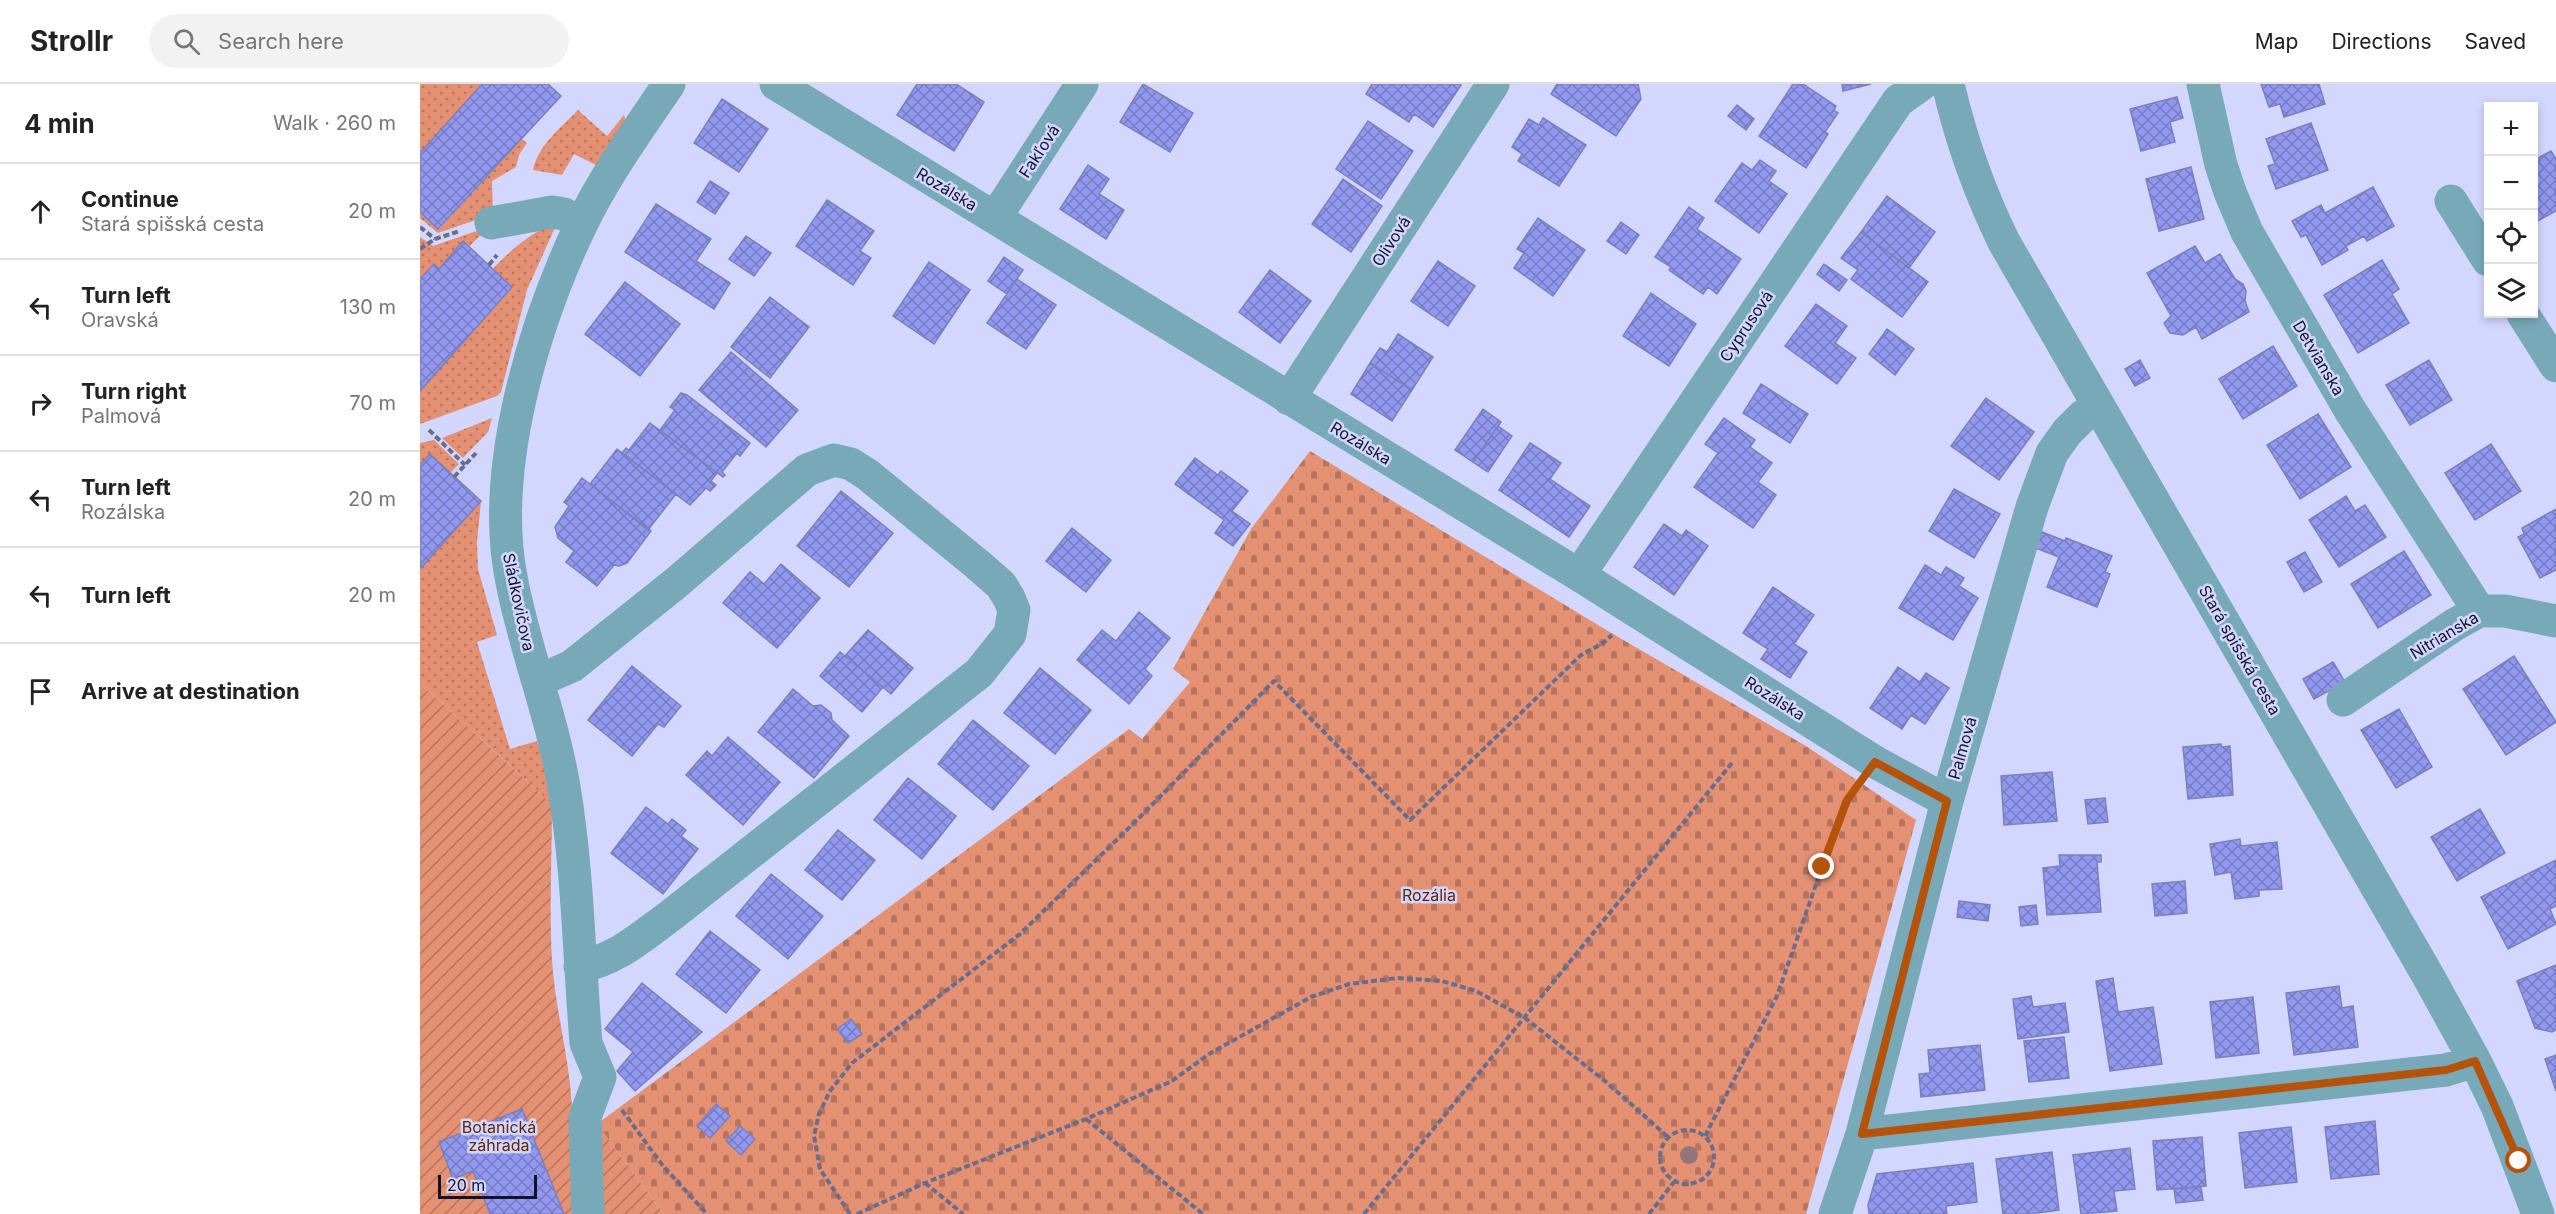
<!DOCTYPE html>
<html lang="en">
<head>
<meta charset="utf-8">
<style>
	body { margin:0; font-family:Inter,sans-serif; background:#f2f2f2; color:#222 }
	.controls { position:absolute; right:18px; top:18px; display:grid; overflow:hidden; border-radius:0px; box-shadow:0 3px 9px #0003 }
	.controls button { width:54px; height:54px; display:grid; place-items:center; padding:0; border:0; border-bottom:2px solid #e0e0e0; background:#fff; color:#222; font:30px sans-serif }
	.scale { position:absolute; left:18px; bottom:15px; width:99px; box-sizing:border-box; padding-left:6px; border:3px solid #12132a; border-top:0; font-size:16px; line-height:21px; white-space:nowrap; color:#12132a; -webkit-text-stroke:4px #d3d7fe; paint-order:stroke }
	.stop { position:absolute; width:18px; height:18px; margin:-14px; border:4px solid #b45309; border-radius:50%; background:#fff }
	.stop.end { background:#b45309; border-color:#fff; box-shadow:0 2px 6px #0008 }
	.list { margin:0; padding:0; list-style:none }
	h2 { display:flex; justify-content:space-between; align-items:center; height:78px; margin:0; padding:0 24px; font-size:26px }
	h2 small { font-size:20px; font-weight:400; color:#767676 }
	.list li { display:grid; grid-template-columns:39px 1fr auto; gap:18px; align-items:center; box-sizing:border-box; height:96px; padding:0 24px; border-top:2px solid #e0e0e0 }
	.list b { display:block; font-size:22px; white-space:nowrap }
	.list p { margin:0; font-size:20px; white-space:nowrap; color:#767676 }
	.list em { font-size:20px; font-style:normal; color:#767676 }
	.icon { flex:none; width:33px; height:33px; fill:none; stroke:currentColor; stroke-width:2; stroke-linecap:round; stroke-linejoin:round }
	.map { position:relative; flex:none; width:2136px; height:1130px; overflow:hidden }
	header { display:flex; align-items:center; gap:36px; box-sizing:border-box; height:84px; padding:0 30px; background:#fff; border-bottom:2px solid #e0e0e0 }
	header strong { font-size:28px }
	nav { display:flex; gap:33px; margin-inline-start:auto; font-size:21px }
	.search { width:420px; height:54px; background:#f2f2f2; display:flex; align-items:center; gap:15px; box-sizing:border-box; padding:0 21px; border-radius:33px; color:#767676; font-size:22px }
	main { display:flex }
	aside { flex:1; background:#fff }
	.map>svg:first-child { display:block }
	.grass { fill:url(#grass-dots) }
	.cemetery { fill:url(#cemetery-stones) }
	.garden { fill:url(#garden-furrows) }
	.building { fill:url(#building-cross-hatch); stroke:#7b80bc; stroke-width:1.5 }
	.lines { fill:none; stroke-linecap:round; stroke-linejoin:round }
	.path { stroke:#6a6c8a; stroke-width:4; stroke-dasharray:6 3; stroke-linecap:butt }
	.minor { stroke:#78a9b9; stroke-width:33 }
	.tree { fill:#947579 }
	.route { stroke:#b45309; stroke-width:8 }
	.labels { text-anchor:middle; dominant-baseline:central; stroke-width:5; stroke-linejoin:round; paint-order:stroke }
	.street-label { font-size:16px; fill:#12132a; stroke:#d3d7fe }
	.park-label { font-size:16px; fill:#60240d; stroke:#d3d7fe }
</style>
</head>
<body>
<header>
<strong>Strollr</strong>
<div class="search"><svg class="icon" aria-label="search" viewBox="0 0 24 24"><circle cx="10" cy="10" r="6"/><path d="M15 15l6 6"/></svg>Search here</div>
<nav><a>Map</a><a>Directions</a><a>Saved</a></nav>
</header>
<main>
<aside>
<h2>4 min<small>Walk · 260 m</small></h2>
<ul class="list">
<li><svg class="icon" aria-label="ahead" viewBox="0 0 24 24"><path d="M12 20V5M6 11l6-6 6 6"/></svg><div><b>Continue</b><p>Stará spišská cesta</p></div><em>20 m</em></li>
<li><svg class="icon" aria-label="left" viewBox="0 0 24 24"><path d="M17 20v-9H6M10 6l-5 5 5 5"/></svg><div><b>Turn left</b><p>Oravská</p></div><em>130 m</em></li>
<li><svg class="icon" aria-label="right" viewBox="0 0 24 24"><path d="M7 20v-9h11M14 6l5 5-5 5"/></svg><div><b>Turn right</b><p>Palmová</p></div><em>70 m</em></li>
<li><svg class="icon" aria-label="left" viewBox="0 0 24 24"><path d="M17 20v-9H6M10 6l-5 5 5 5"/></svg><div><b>Turn left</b><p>Rozálska</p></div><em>20 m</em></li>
<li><svg class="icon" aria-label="left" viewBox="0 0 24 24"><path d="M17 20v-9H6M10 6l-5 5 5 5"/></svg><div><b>Turn left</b></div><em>20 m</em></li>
<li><svg class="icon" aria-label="arrive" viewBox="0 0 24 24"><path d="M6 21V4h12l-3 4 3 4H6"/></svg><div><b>Arrive at destination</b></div></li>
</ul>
</aside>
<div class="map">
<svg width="2136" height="1130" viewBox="0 0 2136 1130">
	<defs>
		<pattern id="grass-dots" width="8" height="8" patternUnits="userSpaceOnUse" patternTransform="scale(1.5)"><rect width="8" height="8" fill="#e49073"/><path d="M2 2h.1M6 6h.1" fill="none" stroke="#b7745f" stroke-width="1.8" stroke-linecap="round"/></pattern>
		<pattern id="cemetery-stones" width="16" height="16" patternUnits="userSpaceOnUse" patternTransform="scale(1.5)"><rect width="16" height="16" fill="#e49073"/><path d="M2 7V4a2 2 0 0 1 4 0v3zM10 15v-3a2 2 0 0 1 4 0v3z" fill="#b7745f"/></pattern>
		<pattern id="garden-furrows" width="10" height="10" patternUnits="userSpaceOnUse" patternTransform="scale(1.5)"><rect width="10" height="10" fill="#e49073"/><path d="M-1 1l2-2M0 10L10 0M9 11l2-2" fill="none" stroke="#b7745f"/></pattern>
		<pattern id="building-cross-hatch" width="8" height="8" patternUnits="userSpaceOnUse" patternTransform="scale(1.5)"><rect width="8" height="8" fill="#9298ef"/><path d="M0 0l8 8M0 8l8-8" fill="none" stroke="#767bc2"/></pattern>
	</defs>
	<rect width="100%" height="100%" fill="#d3d7fe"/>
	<path class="grass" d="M0,0h62l-62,69z
		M158,26l29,26 17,-21 2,6 -30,44 -22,-11 -12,21 -29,-5c5,-25 28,-42 45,-60z
		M102,55l5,4 -8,12 -3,12 -24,14 1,33 -55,19 -18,-15v-6l19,17z
		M137,139l-30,67 -26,102 -4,4 -77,28v-33l92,-104 -19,-18c13,-15 44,-42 64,-46z
		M68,143l-19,20 -7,-5 -23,27 -6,-4 -13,14v-42l13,9z
		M72,334l-4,14 -25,26 -21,-20z
		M14,356l25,24 -9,9 -30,-8v-22z
		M61,417l-4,41 1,27 19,66 -20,7 33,107 27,-8 10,30 5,33 -132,-121v-114z"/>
	<path class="cemetery" d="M890,367l303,183 193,112 110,74 -110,394h-1142l-67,-90 532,-395 13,10 48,-57 -17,-13 78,-140z"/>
	<path class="garden" d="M0,599l132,121c0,52 -3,104 0,156 3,50 18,99 20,149l25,15 67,90h-244z"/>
	<path class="building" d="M62,0h66l13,12 -123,133 -18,-17v-59z
		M497,0h39l28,18 -30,49 -57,-36z
		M723,0l50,29 -23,39 -50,-30z
		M952,0h88l1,1 -28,42 -19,-13 -5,8 -43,-28z
		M1137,0h81l3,15 -25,37 -65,-42z
		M1373,0h10l33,22 -2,4 4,3 -13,19 3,2 -22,34 -47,-32z
		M1422,0h29l-28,7z
		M1841,0h58l6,20 -41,13 -4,-13 -11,3z
		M1757,13l6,21 -13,4 5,20 -34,9 -11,-42z
		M302,15l46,30 -29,43 -45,-29z
		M1317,21l17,14 -8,11 -18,-14z
		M1123,34l43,27 -27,41 -41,-25 4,-7 -10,-7 17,-28 10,6z
		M948,37l45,30 -32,48 -45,-30z
		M1891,39l17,47 -52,19 -8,-23 7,-2 -9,-25z
		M2131,67l5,8v52l-22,12v-63z
		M1340,76l16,11 -7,10 18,13 -28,39 -44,-32 27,-38 10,7z
		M668,81l21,14 -10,15 25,16 -18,29 -46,-30z
		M1771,83l13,52 -45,12 -13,-52z
		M923,95l39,27 -31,46 -39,-28z
		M290,97l19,12 -14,21 -18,-12z
		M1953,103l21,39 -27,15 -3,-5 -18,10 2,4 -26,15 -16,-30 -5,2 -9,-16 29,-16 4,8z
		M1467,112l48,36 -26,36 -48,-36z
		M407,116l47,31 -14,20 11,7 -18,27 -57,-39z
		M236,120l55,35 -15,22 34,22 -16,26 -89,-57z
		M1269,123l15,11 -7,11 44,30 -24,35 -9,-7 -5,7 -34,-24 2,-3 -16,-10z
		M1118,134l47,32 -32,46 -39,-28 10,-15 -7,-4z
		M1201,138l18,13 -13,19 -19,-13z
		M1441,148l67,50 -26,35 -51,-38 7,-9 -17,-12z
		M326,152l25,17 -17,23 -25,-17z
		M43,157l49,46 -92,104v-112l14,-15 5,5z
		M1775,162l10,17 15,-9 15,25 8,5 3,7 -1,10 4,11 -47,27 -6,-12 -13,8 -13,-2 -6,-10 7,-7 -24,-43z
		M584,173l19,13 -16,24 -19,-13z
		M1962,176l17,29 -7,5 17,29 -51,30 -34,-58z
		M1018,177l37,25 -27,40 -37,-25z
		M509,178l41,28 -36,54 -41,-28z
		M1404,180l23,16 -8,11 -22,-17z
		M850,186l41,31 -31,42 -41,-31z
		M597,195l39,26 -30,44 -39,-26z
		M205,198l55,42 -40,52 -55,-42z
		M1231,209l45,31 -27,42 -46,-30z
		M350,213l39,30 -39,51 -39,-31z
		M1396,220l31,22 -12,17 21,15 -19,26 -52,-38z
		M1467,245l27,20 -19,26 -26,-21z
		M978,250l35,23 -21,33 -42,-27 10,-15 7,4z
		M1853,262l24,40 -54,33 -24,-40z
		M311,268l67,58 -32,37 -67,-57z
		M1720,276l10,18 -15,8 -10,-17z
		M2009,276l23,40 -42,25 -24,-40z
		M950,279l42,27 -20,31 -41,-27z
		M1341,300l47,30 -18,29 -47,-30z
		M261,309l6,2 63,48 -10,13 -3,-3 -15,19 3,3 -2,2 -63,-47 15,-20 -5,-3z
		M1566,314l48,34 -35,48 -48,-34z
		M1063,325l18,13 -28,40 -18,-12z
		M1898,330l33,53 -51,32 -33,-54z
		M1304,334l31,22 -5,7 22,16 -14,19 18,13 -23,33 -59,-41 24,-34 -13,-9z
		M230,339l67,50 -6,8 5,4 -6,6 -4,-3 -16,17 -68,-52 4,-5 3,2z
		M1078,342l14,10 -24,36 -15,-10z
		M1110,359l31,20 -11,16 40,27 -21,31 -70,-47z
		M2071,360l30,47 -46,29 -30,-47z
		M197,365l59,45 -28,36 -58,-46z
		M10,370l51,47 -61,68v-104z
		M775,374l23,17 3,-4 27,20 -16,20 18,13 -17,22 -18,-13 9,-13 -49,-36z
		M162,394l69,53 -24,32 -8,3 -5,-1 -17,21 -31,-24 8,-11 -16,-13 -3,-11 14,-21 -5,-4z
		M1534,405l46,25 -26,44 -45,-27z
		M421,407l52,42 -44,54 -52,-41z
		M1926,412l9,15 10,-6 21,32 -47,30 -30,-47z
		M2136,425v61l-16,8 -22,-41 6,-3 -2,-6z
		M1244,440l18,12 4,-6 22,16 -34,49 -40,-28z
		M652,444l39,32 -25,32 -40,-31z
		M1622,448l23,9 1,-3 46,18 -7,16 5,2 -13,33 -50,-20 12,-30 -23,-9z
		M1984,467l27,44 -53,33 -27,-44z
		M1885,468l17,30 -18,10 -17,-30z
		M361,480l39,34 -43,50 -54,-45 27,-31 14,12z
		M1505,481l16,10 5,-8 18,11 -5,8 19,12 -25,42 -54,-32z
		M1353,503l41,28 -20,29 13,8 -17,26 -29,-19 7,-10 -25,-16z
		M719,528l31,26 -25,31 7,7 -23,28 -52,-44 25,-30 14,11z
		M448,546l45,38 -22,26 -46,-38z
		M420,568l43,35 -21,25 -42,-36z
		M2094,572l42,66 -50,33 -43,-66z
		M1913,578l12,20 -31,17 -11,-20z
		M212,582l49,40 -17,21 -6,-3 -26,32 -44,-36z
		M1478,583l22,15 6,-9 23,15 -24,36 -14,-9 -9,14 -32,-21z
		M620,584l51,42 -36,44 -51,-41z
		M373,605l20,17 8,-1 10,8 1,7 17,16 -35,42 -56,-46z
		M1979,625l33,58 -36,21 -35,-58z
		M553,636l56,46 -36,44 -55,-46z
		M308,653l52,45 -37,43 -57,-50 21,-24 5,5z
		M1801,660l1,3 8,-1 3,49 -45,4 -5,-52z
		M1632,688l5,49 -53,4 -3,-49z
		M488,694l48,38 -34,43 -48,-39z
		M1685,714l3,24 -20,2 -3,-24z
		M226,723l22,17 4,-5 14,11 -5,6 17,13 -35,45 -52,-41z
		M2060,725l25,44 -48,28 -26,-44z
		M418,746l37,30 -33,40 -37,-30z
		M1820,755l1,7 36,-4 5,47 -23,1v6l-24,3 -4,-27 -16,3 -5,-31z
		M1639,771h42v7h-4l4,50 -54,3 -4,-47 17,-2z
		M2136,776v46l-6,3 6,15 -48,25 -27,-52z
		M351,790l52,42 -35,43 -52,-43z
		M1765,797l2,32 -32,3 -3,-32z
		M1539,817l31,4 -2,16 -31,-4z
		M1616,821l2,19 -17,2 -2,-19z
		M290,847l50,39 -34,43 -50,-39z
		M2136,881v65l-4,2 -17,-4 -18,-47z
		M1693,894l5,34 35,-5 9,57 -52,7 -14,-90z
		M222,899l60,49 -67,59 -18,-20 16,-19 -28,-23z
		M1919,902l3,22 11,-2 5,41 -64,8 -8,-62z
		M1611,912l2,11 32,-4 4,29 -51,7 -5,-40z
		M1833,913l6,56 -43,5 -6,-56z
		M431,935l11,15 -14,9 -11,-14z
		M1644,953l5,41 -40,4 -5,-41z
		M1560,961l5,45 -64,7 -2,-23 11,-1 -2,-23z
		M2136,971v36l-11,-32z
		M296,1020l14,12 -20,22 -13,-12z
		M102,1025l42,105h-74l-17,-43 -20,8 -14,-37z
		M1955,1037l4,53 -48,5 -6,-52z
		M320,1042l15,13 -14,16 -15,-14z
		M1871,1043l6,55 -52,6 -6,-55z
		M1782,1053l4,49 -49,4 -4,-49z
		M1710,1064l5,41 -21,2 3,20 -36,3 -8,-59z
		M1632,1068l7,58 -30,4h-26l-7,-55z
		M1553,1079l4,39 -31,4 1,8h-78l-1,-9 9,-31z
		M1781,1103l2,13 -27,3 -2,-14z"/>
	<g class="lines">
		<path class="path" d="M0,143l15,12
			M0,165l15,-10 25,-8
			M69,181l8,-10
			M9,346l36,35
			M34,393l22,-24
			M202,1026l41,56 44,48
			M666,1035l117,95
			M1240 1073a27 27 0 1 1 54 0a27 27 0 1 1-54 0Z
			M1285,1052l72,-140 57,-163 13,-33 9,-12
			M505,1099l38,31
			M430,1130l-30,-45 -6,-33 5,-22 11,-23 22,-28 168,-129 118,-115 136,-138 136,139 171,-165 22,-12 9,-8
			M437,1130l68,-31 161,-64 86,-38 37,-27 102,-57 38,-13 49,-6 44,3 34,10 49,27 80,63 63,56
			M944,1130l368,-451
			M1229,1130l25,-32"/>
		<path class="minor" d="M356,0l803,491 296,187 72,39
			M1528,0c13,56 31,107 56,158l423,732 48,87 22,45 41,108
			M1783,0l18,81 9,27 17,40 103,178 129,201
			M2031,117l37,59
			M575,134l87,-134
			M71,139l61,-11 12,2 17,10
			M2103,230l33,52
			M869,315l204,-315
			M1159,491l319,-474 24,-17
			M118,597l34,-15 104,-83 131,-113 27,-10 17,4 17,11 109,89 24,21 8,13 5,12 -4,24 -31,39 -309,243c-30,22 -53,43 -90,51
			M1923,616l111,-75 25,-14h26l51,10
			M1442,1050l584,-64 29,-9
			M168,1130l-3,-97 15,-40 -14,-34c-7,-85 -8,-172 -22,-256 -12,-72 -40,-139 -53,-210 -21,-109 23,-254 70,-352 24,-50 57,-95 88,-141
			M1415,1130l27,-80 85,-333 85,-294 20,-54 15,-21 16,-16 16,-9"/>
	</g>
	<circle class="tree" cx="1269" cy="1071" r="9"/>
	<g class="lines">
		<path class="route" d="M1402,783l25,-67 28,-38 72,39 -85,333 584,-64 29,-9 44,100"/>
	</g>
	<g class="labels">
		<g class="street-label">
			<text transform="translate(619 67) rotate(-57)">Fakľová</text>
			<text transform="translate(527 105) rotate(31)">Rozálska</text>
			<text transform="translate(971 157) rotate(-57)">Olivová</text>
			<text transform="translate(1326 242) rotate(-56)">Cyprusová</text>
			<text transform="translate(1899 274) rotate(59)">Detvianska</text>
			<text transform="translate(941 359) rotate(31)">Rozálska</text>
			<text transform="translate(99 518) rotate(78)">Sládkovičova</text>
			<text transform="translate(2024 551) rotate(-31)">Nitrianska</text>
			<text transform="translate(1820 566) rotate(60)">Stará spišská cesta</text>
			<text transform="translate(1355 614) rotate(32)">Rozálska</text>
			<text transform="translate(1542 664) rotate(-74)">Palmová</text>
		</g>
		<g class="park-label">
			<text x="1009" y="811">Rozália</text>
			<text x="79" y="1043">Botanická<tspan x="79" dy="18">záhrada</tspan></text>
		</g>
	</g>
</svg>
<div class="controls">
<button>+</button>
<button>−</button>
<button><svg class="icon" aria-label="locate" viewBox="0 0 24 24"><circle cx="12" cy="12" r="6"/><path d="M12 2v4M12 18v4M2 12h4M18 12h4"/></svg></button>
<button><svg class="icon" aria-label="layers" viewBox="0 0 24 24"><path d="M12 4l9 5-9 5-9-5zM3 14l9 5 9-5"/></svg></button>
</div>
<div class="scale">20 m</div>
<div class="stop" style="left:2099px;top:1077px"></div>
<div class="stop end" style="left:1402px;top:783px"></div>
</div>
</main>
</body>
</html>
